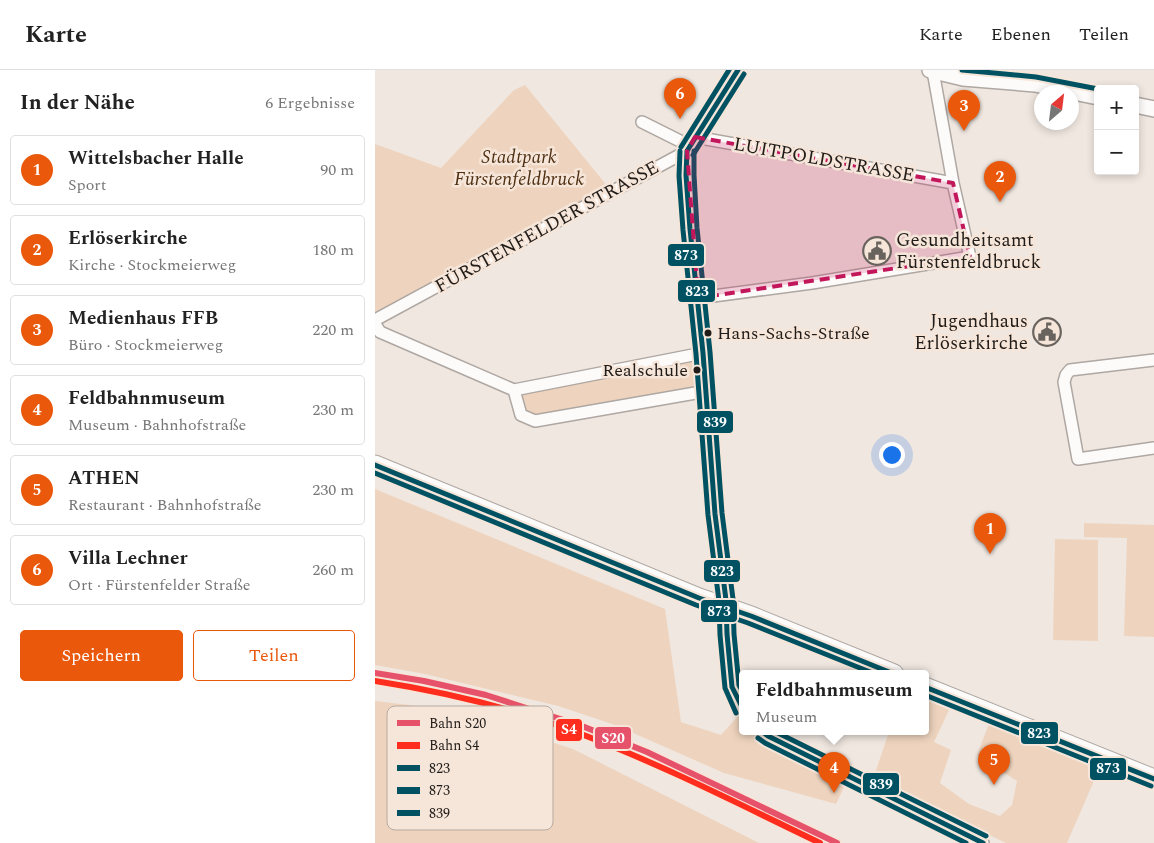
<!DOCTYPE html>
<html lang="de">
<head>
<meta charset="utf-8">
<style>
	body { margin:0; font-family:Spectral,serif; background:#f6f6f6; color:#222 }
	.controls { position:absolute; right:15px; top:15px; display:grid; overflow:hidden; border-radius:5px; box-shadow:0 2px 8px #0003 }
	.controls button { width:45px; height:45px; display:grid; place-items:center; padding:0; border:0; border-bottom:1px solid #e0e0e0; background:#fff; color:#222; font:25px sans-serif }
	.compass { position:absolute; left:659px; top:15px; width:45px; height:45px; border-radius:50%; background:#fff; box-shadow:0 2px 8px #0003; rotate:28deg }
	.you { position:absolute; left:516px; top:384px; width:18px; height:18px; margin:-12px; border:4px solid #fff; border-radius:50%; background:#1a73e8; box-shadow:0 0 0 8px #1a73e833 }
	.badge { display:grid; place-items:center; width:32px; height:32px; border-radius:50%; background:#ea580c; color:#fff; font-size:16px; font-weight:700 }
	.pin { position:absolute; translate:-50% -41px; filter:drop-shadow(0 1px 2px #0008) }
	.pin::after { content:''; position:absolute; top:26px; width:18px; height:15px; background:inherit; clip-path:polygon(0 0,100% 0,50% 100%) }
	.popup { position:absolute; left:364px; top:600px; width:190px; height:65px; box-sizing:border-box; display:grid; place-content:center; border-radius:5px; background:#fff; filter:drop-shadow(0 1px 4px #0005); font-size:16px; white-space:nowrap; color:#767676 }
	.popup b { font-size:19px; color:#222 }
	.popup::after { content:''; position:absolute; left:50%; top:100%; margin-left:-10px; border:10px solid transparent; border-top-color:#fff }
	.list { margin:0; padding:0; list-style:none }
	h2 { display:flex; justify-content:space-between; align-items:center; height:65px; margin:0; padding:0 20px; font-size:21px }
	h2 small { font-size:16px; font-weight:400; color:#767676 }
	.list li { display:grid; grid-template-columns:32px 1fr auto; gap:15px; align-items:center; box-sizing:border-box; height:70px; margin:0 10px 10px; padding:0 10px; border:1px solid #e0e0e0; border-radius:5px }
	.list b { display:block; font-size:19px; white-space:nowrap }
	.list p { margin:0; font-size:16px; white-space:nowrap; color:#767676 }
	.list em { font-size:16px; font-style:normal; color:#767676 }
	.actions { display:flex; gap:10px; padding:15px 20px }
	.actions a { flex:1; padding:11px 0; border:1px solid #ea580c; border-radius:5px; text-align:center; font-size:18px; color:#ea580c }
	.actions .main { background:#ea580c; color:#fff }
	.map { position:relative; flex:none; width:779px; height:773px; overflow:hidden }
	header { display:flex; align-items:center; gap:30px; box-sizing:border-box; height:70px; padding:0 25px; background:#fff; border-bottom:1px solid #e0e0e0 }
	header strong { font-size:24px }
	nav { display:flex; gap:28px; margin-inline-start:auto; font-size:18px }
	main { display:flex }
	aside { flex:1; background:#fff }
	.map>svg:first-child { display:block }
	.green { fill:#eed4be }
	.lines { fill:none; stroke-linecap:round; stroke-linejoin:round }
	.minor-casing { stroke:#aea7a2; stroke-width:14 }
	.tertiary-casing { stroke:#aea7a2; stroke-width:18 }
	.primary-casing { stroke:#aea7a2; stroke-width:21 }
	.minor { stroke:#fdfbfa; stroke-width:11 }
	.tertiary { stroke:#fdfbfa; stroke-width:15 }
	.primary { stroke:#fdfbfa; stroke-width:19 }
	.bus-1-casing { stroke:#f6e6da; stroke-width:9 }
	.bus-2-casing { stroke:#f6e6da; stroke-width:9 }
	.bus-3-casing { stroke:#f6e6da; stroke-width:9 }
	.bus-1 { stroke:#005262; stroke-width:5 }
	.bus-2 { stroke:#005262; stroke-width:5 }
	.bus-3 { stroke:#005262; stroke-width:5 }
	.rail-1-casing { stroke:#f6e6da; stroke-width:10 }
	.rail-2-casing { stroke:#f6e6da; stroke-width:10 }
	.rail-1 { stroke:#e7526b; stroke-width:6 }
	.rail-2 { stroke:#ff2d1d; stroke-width:6 }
	.marked { fill:#c2185b; fill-opacity:0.2; stroke:#c2185b; stroke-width:4; stroke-dasharray:10 6; stroke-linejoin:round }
	.bus-dot { fill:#211c18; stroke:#f6e6da; stroke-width:2 }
	.labels { text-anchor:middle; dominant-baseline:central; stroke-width:5; stroke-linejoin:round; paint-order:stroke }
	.bus-label { font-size:18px; fill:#211c18; stroke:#f6e6da; text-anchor:start }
	.park-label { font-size:19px; font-style:italic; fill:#4f3012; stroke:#f6e6da }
	.street-label { font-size:19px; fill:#211c18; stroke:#f6e6da }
	.poi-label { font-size:19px; fill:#211c18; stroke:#f6e6da; text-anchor:start }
	.key { fill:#f6e6da; stroke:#b6a9a0; stroke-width:1 }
	.key-label { font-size:14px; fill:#211c18 }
	.line-badge { stroke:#f6e6da; stroke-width:2 }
	.badge-label { font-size:14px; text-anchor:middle; font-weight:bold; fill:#fff }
</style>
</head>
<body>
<header>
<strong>Karte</strong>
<nav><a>Karte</a><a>Ebenen</a><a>Teilen</a></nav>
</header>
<main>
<aside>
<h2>In der Nähe<small>6 Ergebnisse</small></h2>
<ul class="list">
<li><span class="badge">1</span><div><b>Wittelsbacher Halle</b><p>Sport</p></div><em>90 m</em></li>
<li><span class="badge">2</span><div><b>Erlöserkirche</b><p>Kirche · Stockmeierweg</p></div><em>180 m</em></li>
<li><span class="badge">3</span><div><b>Medienhaus FFB</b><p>Büro · Stockmeierweg</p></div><em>220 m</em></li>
<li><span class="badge">4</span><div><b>Feldbahnmuseum</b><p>Museum · Bahnhofstraße</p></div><em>230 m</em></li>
<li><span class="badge">5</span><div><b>ATHEN</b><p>Restaurant · Bahnhofstraße</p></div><em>230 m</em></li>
<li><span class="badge">6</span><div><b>Villa Lechner</b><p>Ort · Fürstenfelder Straße</p></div><em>260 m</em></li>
</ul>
<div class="actions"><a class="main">Speichern</a><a>Teilen</a></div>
</aside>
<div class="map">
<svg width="779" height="773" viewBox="0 0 779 773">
	<rect width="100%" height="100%" fill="#f0e7e0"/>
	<path class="green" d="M150,15l83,102 -233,127v-170l66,24 73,-78z
		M318,291l4,27 -161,28 -10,-5 -5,-16z
		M0,419l290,120 16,113 40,13 17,-19 5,5v11h12l10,9 51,28 146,70 -1,4 -117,-56 -8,17 -112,-31 -109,-48 -57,-19 -133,-32 -50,-9z
		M709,453l70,2v112l-30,-1 3,-98 -43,-1z
		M680,469l43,1v101l-45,-1z
		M550,629l24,11 -15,32 17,8 -11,33 29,21 31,12 12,-11 5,-24 -40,-26 13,-34 110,46 -33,76h-61l-133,-64 16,-47h36z
		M0,631l77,9 121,39 186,94h-384z"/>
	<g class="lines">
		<defs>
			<path id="minor" d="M267,52l48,24
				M320,67l258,46
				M312,81l-1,24 4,54 13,124 12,161 11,86 1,34 5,53 11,23
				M323,228l114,-15 158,-26 -17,-74 -20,-112
				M0,250l312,-169 51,-81
				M0,254l5,8 134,58 189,-37
				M779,290l-84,10 -4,5 -2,7 14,77 76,-11
				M139,320l7,25 14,6 172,-30
				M388,662l5,4 215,107"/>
			<path id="tertiary" d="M555,0l33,8 72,6 63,13
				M760,35l19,4"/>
			<path id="primary" d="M0,395l324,133 52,18 143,58
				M550,617l229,92"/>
		</defs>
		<use href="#minor" class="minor-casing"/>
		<use href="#tertiary" class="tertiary-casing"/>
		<use href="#primary" class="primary-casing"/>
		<use href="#minor" class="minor"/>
		<use href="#tertiary" class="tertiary"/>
		<use href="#primary" class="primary"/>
		<defs>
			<path id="bus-1" d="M312,81l-1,24 4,54 13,124 12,161 11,86 1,34 5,53 11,22
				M312,81l51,-81
				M0,395l324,133 52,18 143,58
				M550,617l229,92
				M388,662l5,4 215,107"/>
			<path id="bus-2" d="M305,81l-1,25 4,54 13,124 12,161 11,86 1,34 5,53 11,25
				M318,85l51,-81
				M0,403l321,132 52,18 127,51
				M550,625l226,91
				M383,668l7,5 201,100"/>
			<path id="bus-3" d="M587,0l74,7 62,12
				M306,77l48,-77
				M319,81v24l3,53 13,124 12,161 11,86 1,35 5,51 4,7
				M401,662l210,104"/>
		</defs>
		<use href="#bus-1" class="bus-1-casing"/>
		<use href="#bus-2" class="bus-2-casing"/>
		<use href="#bus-3" class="bus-3-casing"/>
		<use href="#bus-1" class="bus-1"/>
		<use href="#bus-2" class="bus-2"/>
		<use href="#bus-3" class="bus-3"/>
		<defs>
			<path id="rail-1" d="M0,603l49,8 62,14 96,31 65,26 190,91"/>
			<path id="rail-2" d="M0,611c70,11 139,27 206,53 82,31 160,71 239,109"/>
		</defs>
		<use href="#rail-1" class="rail-1-casing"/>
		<use href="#rail-2" class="rail-2-casing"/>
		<use href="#rail-1" class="rail-1"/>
		<use href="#rail-2" class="rail-2"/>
	</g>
	<path class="marked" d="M320,67l258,46 17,74 -272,41 -11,-147z"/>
	<defs>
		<symbol id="civic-ring" viewBox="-11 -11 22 22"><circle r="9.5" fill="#f6e6da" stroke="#69635e" stroke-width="1.5"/><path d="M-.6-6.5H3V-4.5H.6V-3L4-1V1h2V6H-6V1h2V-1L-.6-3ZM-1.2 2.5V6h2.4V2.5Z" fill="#69635e"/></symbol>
	</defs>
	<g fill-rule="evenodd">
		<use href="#civic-ring" x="486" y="165" width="32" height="32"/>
		<use href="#civic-ring" x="656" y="246" width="32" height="32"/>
	</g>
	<g class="bus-dot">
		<circle cx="333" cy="263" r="4.5"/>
		<circle cx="322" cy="300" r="4.5"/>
	</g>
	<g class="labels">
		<g class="bus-label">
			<text x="342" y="263">Hans-Sachs-Straße</text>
			<text x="313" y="300" text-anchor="end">Realschule</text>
		</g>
		<g class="park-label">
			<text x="144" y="87">Stadtpark<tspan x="144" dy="22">Fürstenfeldbruck</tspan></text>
		</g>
		<g class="street-label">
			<text transform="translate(449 90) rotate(10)">LUITPOLDSTRASSE</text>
			<text transform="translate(172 157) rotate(-29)">FÜRSTENFELDER STRASSE</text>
		</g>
		<g class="poi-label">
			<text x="521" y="170">Gesundheitsamt<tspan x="521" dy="22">Fürstenfeldbruck</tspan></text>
			<text x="653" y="251" text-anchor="end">Jugendhaus<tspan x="653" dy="22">Erlöserkirche</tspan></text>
		</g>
	</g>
	<rect x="12" y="636" width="166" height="124" rx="8" class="key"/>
	<rect x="22" y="650" width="23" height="6" fill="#e7526b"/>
	<rect x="22" y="672" width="23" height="7" fill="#ff2d1d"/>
	<rect x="22" y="695" width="23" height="6" fill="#005262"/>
	<rect x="22" y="717" width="23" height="7" fill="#005262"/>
	<rect x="22" y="740" width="23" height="6" fill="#005262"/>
	<g class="key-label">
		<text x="54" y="658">Bahn S20</text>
		<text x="54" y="680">Bahn S4</text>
		<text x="54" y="703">823</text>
		<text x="54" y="725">873</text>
		<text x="54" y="748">839</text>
	</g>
	<g class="line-badge">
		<rect x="292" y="173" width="38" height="24" rx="5" fill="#005262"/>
		<rect x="302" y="209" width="39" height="24" rx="5" fill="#005262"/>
		<rect x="321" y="340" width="38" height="24" rx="5" fill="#005262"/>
		<rect x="328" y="489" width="38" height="24" rx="5" fill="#005262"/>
		<rect x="325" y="529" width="38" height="24" rx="5" fill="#005262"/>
		<rect x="180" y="648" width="28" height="24" rx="5" fill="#ff2d1d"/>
		<rect x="645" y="651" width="39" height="24" rx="5" fill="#005262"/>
		<rect x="219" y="656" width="38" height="24" rx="5" fill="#e7526b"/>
		<rect x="714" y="687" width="38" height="24" rx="5" fill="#005262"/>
		<rect x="487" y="702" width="38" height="24" rx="5" fill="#005262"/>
	</g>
	<g class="badge-label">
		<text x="311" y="190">873</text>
		<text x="322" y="226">823</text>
		<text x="340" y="357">839</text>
		<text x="347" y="506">823</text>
		<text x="344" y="546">873</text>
		<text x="194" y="664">S4</text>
		<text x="664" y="668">823</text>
		<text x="238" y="673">S20</text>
		<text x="733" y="703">873</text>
		<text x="506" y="719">839</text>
	</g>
</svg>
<div class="controls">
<button>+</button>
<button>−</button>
</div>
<svg class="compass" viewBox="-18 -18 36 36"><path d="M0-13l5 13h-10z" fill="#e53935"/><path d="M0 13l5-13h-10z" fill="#767676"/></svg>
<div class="you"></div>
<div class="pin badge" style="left:615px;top:484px">1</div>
<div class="pin badge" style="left:625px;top:132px">2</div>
<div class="pin badge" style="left:589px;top:61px">3</div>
<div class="pin badge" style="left:459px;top:723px">4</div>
<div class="popup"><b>Feldbahnmuseum</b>Museum</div>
<div class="pin badge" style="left:619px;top:715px">5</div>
<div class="pin badge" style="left:305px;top:49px">6</div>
</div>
</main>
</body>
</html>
